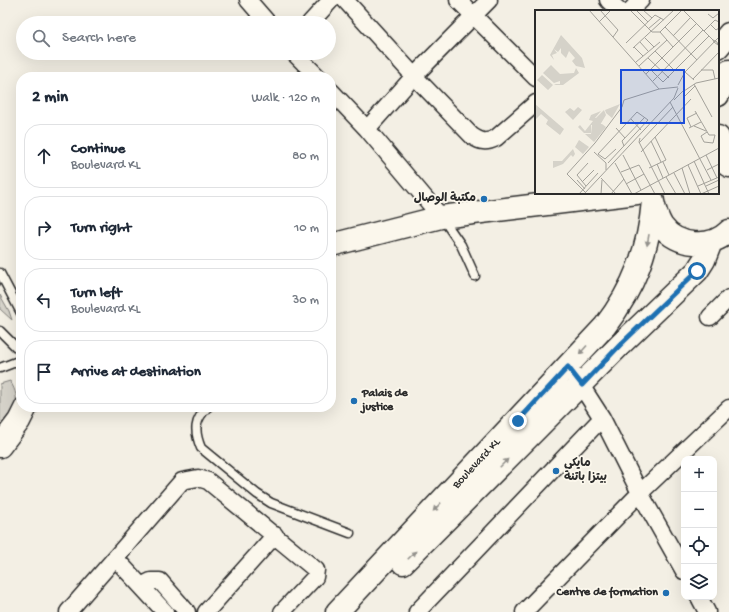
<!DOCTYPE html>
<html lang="en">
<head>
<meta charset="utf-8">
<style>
	body { margin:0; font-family:"Gochi Hand","Playpen Sans Arabic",sans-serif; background:#f2f2f3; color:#1f2937 }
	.controls { position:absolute; right:12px; bottom:12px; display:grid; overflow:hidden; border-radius:8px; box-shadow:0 4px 16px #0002 }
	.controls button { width:36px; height:36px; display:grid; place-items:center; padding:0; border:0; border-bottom:1px solid #e0e1e3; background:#fff; color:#1f2937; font:20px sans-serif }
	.stop { position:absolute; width:12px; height:12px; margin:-9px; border:3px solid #1f6fb2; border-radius:50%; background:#fff }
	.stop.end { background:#1f6fb2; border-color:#fff; box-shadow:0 1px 4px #0008 }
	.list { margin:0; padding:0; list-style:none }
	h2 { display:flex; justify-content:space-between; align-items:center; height:52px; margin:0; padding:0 16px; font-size:17px }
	h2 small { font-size:13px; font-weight:400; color:#747a83 }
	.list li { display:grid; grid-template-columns:26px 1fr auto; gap:12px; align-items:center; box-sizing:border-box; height:64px; margin:0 8px 8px; padding:0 8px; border:1px solid #e0e1e3; border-radius:16px }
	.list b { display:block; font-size:15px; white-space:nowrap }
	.list p { margin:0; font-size:13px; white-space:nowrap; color:#747a83 }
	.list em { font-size:13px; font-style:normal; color:#747a83 }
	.icon { flex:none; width:22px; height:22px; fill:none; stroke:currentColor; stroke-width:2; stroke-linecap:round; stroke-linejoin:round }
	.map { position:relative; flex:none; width:729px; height:612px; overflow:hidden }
	.search { position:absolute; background:#fff; box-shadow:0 4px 16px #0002; left:16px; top:16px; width:320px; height:44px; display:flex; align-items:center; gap:10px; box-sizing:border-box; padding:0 14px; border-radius:22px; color:#747a83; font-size:15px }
	.panel { position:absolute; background:#fff; box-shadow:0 4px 16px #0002; left:16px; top:72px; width:320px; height:340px; border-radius:16px }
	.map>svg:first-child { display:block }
	.green { fill:#d5d2c9; stroke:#807e7a }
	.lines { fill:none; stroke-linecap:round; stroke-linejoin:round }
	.lane-casing { stroke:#2b2b2b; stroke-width:11 }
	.street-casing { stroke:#2b2b2b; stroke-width:19 }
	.secondary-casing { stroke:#2b2b2b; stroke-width:25 }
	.primary-casing { stroke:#2b2b2b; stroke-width:25 }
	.lane { stroke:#fbf7ec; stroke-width:8 }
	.street { stroke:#fbf7ec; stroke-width:16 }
	.secondary { stroke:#fbf7ec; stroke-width:22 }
	.primary { stroke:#fbf7ec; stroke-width:22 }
	.oneway { fill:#93918c }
	.route { stroke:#1f6fb2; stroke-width:5 }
	.poi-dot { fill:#1f6fb2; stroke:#fbf7ec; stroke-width:1.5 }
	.labels { text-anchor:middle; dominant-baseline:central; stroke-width:3.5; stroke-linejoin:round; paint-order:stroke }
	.poi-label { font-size:12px; font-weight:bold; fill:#2b2b2b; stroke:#fbf7ec; text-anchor:end }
	.street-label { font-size:12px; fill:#2b2b2b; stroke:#fbf7ec }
	.inset-road { fill:none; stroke:#a3a19a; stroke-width:1 }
	.view { fill:#1d4ed8; fill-opacity:0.15; stroke:#1d4ed8; stroke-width:2 }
	.inset-edge { fill:none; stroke:#2b2b2b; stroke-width:2 }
</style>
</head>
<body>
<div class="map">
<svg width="729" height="612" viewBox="0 0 729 612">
	<rect width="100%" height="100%" fill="#f3efe4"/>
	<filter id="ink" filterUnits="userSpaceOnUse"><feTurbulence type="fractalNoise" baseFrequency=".025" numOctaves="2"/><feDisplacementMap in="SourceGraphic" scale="8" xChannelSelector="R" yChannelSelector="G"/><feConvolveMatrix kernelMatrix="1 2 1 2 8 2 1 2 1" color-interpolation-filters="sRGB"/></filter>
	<g filter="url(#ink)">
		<path class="green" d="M0,295l9,16 3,9 -12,-11z
			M10,381c13,21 3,27 -10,45v-42z"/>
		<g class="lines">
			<defs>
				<path id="lane" d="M443,219l18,26 14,31
					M0,273l21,40
					M0,331l21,21
					M0,368l21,-8
					M208,407c-14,13 -14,24 -7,41l56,46 14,9 79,30"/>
				<path id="street" d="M248,0l20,23
					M345,0l69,76 58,60c9,6 14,7 24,2l40,-35
					M458,0l78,78
					M608,0l12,11
					M630,11l11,-11
					M310,23l21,-23
					M294,53l24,24
					M331,91l36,38 74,88
					M367,129l47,-53 75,-76
					M710,317l19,-19
					M575,376l27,42 38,75 44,78
					M116,559l49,53
					M141,586l10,-5h9l27,31
					M699,597l8,15
					M68,612l114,-131 16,-3 10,3 108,89 -1,7 -33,35
					M206,612l69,-77
					M417,612l185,-194
					M524,612l116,-119 89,-85"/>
				<path id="secondary" d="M718,47l11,-13
					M718,95l11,-24
					M718,137l3,22
					M331,245l110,-28 196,-24
					M0,446l19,-25 7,-14"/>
				<path id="primary" d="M718,158l11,8
					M653,202c2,9 4,16 9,24 15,21 49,23 67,5
					M403,563l217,-218 77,-74 7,-11 7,-18
					M337,612l268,-286c29,-38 44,-77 48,-125"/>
			</defs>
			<use href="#lane" class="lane-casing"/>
			<use href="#street" class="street-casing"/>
			<use href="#secondary" class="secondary-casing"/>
			<use href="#primary" class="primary-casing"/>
			<use href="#lane" class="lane"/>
			<use href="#street" class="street"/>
			<use href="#secondary" class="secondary"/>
			<use href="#primary" class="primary"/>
		</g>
		<defs><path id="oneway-solid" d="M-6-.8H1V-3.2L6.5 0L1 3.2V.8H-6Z"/></defs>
		<g class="oneway">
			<use href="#oneway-solid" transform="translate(648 240) rotate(100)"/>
			<use href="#oneway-solid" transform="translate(583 350) rotate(132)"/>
			<use href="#oneway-solid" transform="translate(504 463) rotate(-45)"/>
			<use href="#oneway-solid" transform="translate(437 507) rotate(133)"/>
			<use href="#oneway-solid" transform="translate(412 555) rotate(-45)"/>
		</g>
	</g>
	<g class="lines" filter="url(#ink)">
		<path class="route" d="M518,421l50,-54 14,18 38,-40 77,-74"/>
	</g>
	<g class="poi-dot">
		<circle cx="484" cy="199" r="4"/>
		<circle cx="354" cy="401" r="4"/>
		<circle cx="556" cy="471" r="4"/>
		<circle cx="666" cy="593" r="4"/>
	</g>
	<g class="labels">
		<g class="poi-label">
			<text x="476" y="199">مكتبة الوصال</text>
			<text x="362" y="394" text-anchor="start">Palais de<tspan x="362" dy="14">justice</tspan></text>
			<text x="564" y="464" text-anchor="start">مايكي<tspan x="564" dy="14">بيتزا باتنة</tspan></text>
			<text x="658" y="593">Centre de formation</text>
		</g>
		<g class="street-label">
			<text transform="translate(477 464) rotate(-47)">Boulevard KL</text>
		</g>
	</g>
	<g transform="translate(535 10)">
		<rect width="184" height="184" fill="#f3efe4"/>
		<path d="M26,25l21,23 3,10 -9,-2 -4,-5 3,-3 -6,-7 -3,7 -5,-5v-5l-3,4 -4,-3 3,4 -5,2 2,5 -4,-5zM16,55l9,9 14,-1 2,-5 3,5 -16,12h-7l-2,-1h6v-3l-6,2 -11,-10zM7,65l11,10 -5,5 -11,-10zM0,94l29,25 -4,6 -14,-11 2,-4 -7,-6 -6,6zM85,94l-8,14 -6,-5 -1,-3zM43,97l4,3 -9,10 -8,-8 5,-4 4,3zM69,100l2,5 -6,10h-9v8h-7l-6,-6 2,-2 5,6 8,-10 -4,-1 2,-5 10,-4 -6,7h1zM67,114l4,3 -12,15 -9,-8h6l1,-9zM44,130l10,7 -6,7 -8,-7zM38,139l2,5 -2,3 -2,-2 -8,9 -10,4v-7h9z" fill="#d5d2c9"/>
		<path class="inset-road" d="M54,0l70,79M65,0l18,20 -5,7M95,0l22,22h8l22,-22M101,0l12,12M108,0l9,8M148,0l30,30M173,4l5,4 6,-5M64,12l12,-12M175,14l6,6 3,-2M130,17l32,33M113,19l13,-11M169,21l11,-11 4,2M125,22l13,15M138,26l17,-18M110,28l9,9M178,30l4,2 1,3 -4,-3zM105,32l8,9M91,33l29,-28 9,5M99,37l9,9M98,38l41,-38M120,41l20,20M113,48l21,20M101,52l24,-20M104,56l28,-26M115,59l13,13 46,-46M166,60h12l2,9M150,62l9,8M111,64l50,-50M158,69l26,-27M118,71l50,-51M159,74l18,33M143,75l7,-13 34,-35M149,81l12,-8 23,-5M148,88l12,-12M139,90l9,-9M135,92l41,78M160,101l14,24h6l-2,8 -9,-1 -3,-6 6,-4M96,109l10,11M159,116l12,5M156,117l-4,-9 10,-5M81,118l9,10M154,118l12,-6M105,128l-1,4 26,52M116,131l10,21M104,133l34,-36M89,136l-2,-5 23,-24M59,142l12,11v7M106,142l50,-53M88,145l18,35M171,145l11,23M159,151l15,33M128,152l6,13M73,153l40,-43 -11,-8 -39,42 7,5 11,-10M80,153l17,31M122,154l6,14M153,155l13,29M114,158l17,-8 -11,-23M147,158l8,26M172,160l12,-6M86,162l18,-7 16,29M139,163l11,21M131,167l10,17M66,168l15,16M42,170l8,9M47,172l12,-12M91,174l18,-10M51,176l-9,-11 11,-12M163,176l21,-9M171,176l13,-6M50,182l-18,-18 28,-31 27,-36 2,-7 35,-11 19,-2M44,184l19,-21M49,184l90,-96 4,-10M66,184l1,-14M76,184l13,-15M99,184l85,-46M166,184l18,-8"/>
		<path class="view" d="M86,60h63v53h-63z"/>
		<rect width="184" height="184" class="inset-edge"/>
	</g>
</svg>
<div class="controls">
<button>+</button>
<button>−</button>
<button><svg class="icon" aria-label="locate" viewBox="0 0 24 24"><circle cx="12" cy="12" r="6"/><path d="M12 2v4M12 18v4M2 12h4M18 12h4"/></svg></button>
<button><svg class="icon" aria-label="layers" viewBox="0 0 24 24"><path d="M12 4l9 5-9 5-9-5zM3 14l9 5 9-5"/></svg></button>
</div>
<div class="stop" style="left:697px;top:271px"></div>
<div class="stop end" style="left:518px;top:421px"></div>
<div class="search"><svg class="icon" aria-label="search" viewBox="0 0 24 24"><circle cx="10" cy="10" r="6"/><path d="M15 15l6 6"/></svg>Search here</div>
<section class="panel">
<h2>2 min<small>Walk · 120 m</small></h2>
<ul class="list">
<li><svg class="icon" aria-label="ahead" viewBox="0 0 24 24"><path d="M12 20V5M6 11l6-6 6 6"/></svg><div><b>Continue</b><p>Boulevard KL</p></div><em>80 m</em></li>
<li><svg class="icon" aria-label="right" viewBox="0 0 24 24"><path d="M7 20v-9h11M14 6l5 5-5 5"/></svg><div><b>Turn right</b></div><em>10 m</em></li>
<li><svg class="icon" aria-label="left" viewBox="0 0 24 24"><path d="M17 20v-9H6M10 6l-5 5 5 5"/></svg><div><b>Turn left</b><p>Boulevard KL</p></div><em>30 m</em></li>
<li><svg class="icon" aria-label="arrive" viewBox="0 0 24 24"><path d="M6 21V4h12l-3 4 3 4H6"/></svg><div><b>Arrive at destination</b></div></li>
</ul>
</section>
</div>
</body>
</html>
